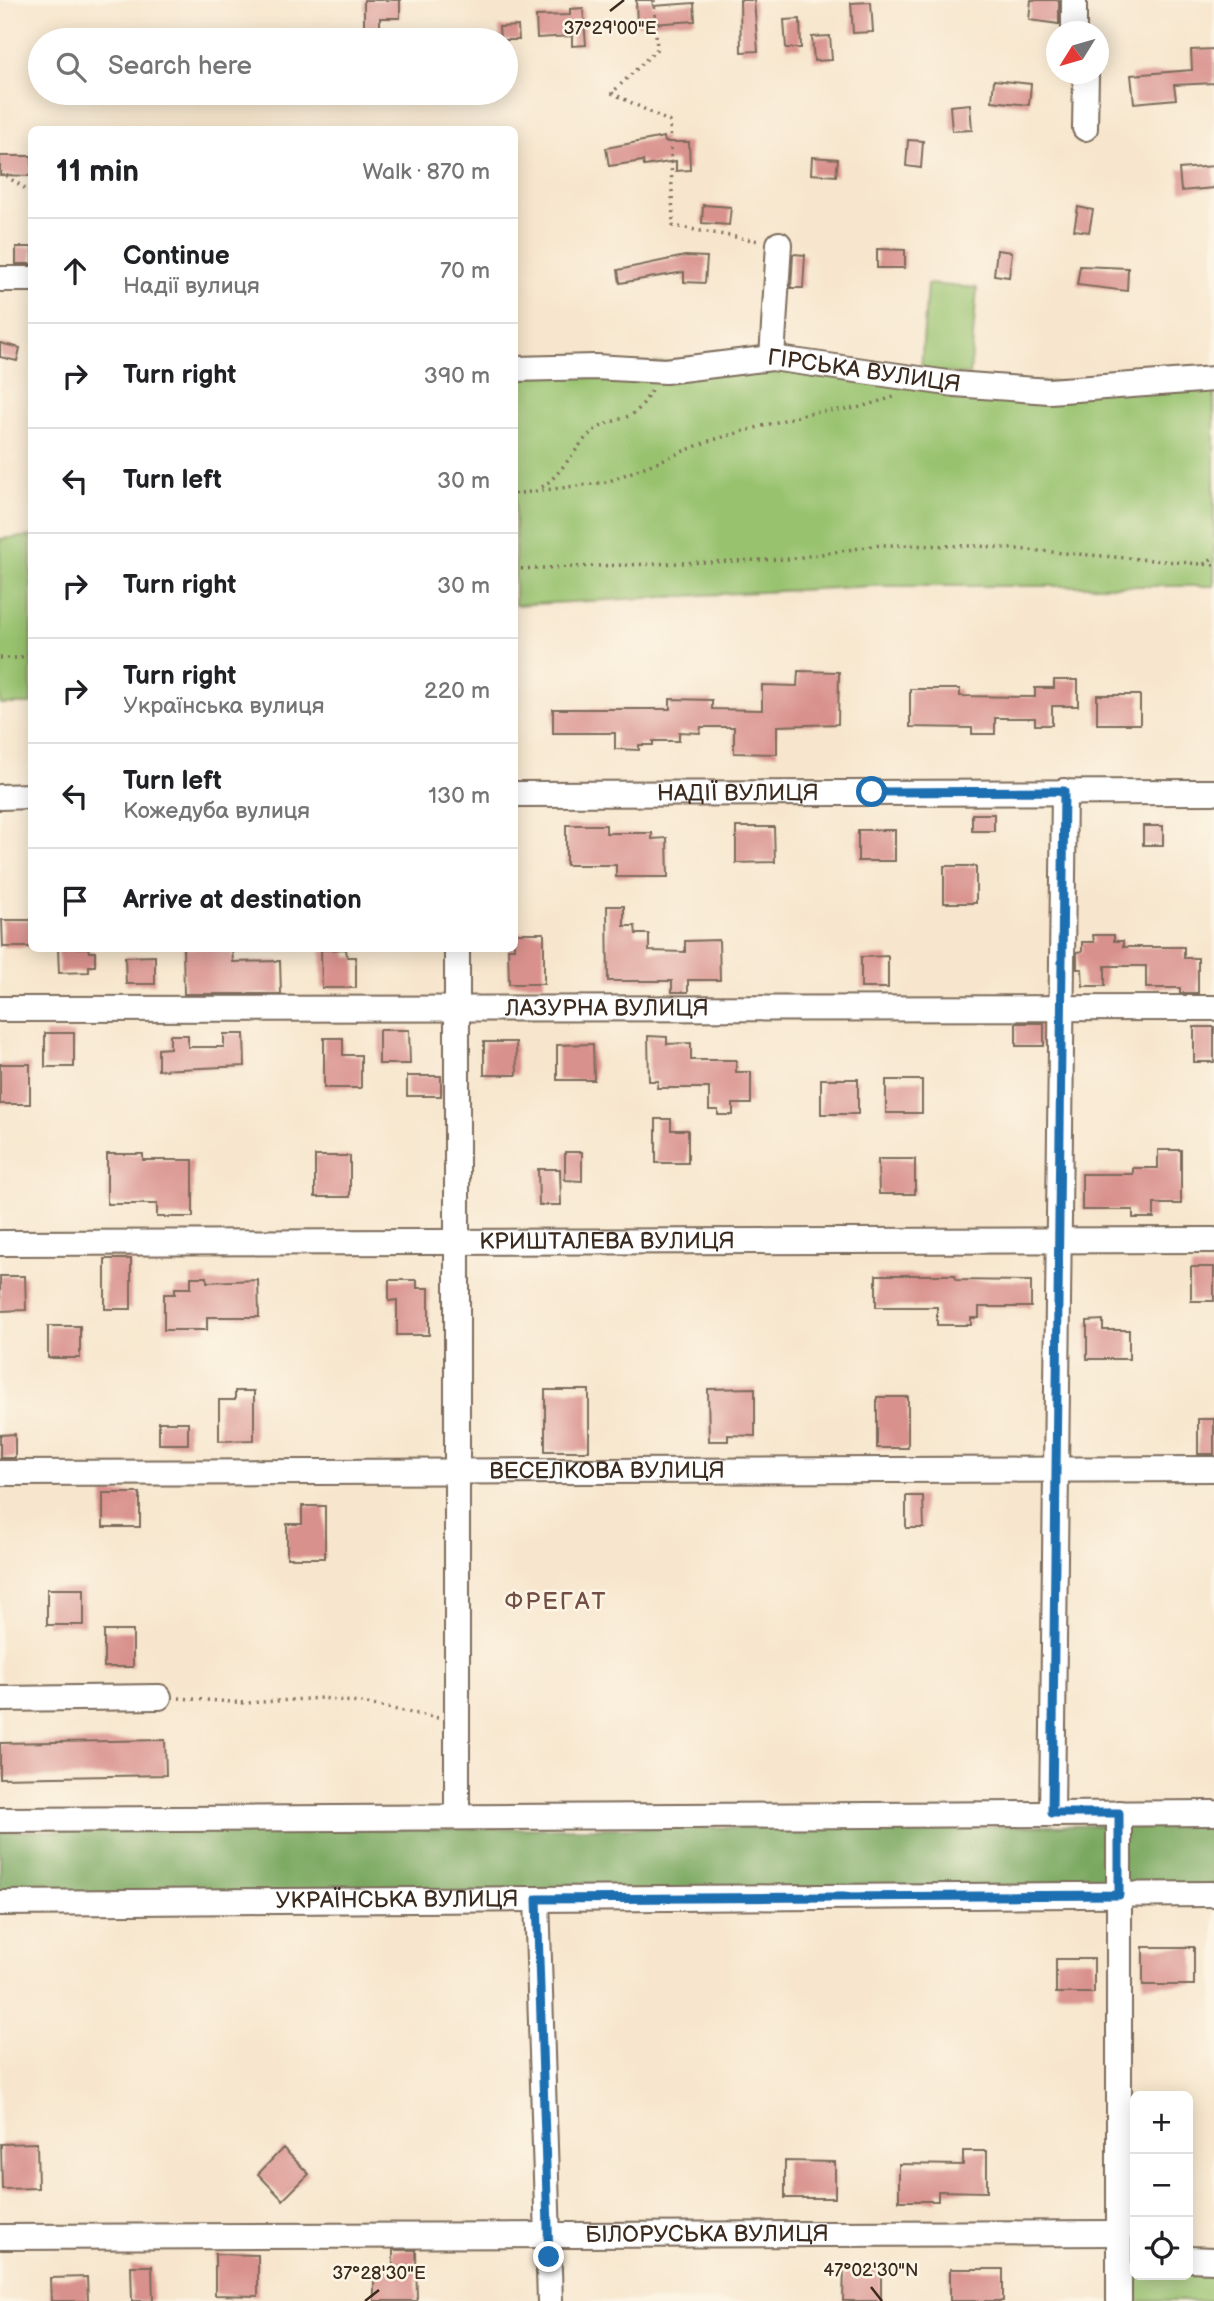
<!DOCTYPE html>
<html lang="en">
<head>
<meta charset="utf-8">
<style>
	body { margin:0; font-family:"Balsamiq Sans",sans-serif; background:#f6f6f6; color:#202124 }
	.controls { position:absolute; right:21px; bottom:21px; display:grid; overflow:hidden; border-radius:10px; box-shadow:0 4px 18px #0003 }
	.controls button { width:63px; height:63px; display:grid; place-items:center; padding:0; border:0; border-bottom:2px solid #e0e0e0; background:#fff; color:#202124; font:35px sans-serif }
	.compass { position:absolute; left:1046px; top:21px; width:63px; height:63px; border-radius:50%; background:#fff; box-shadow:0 4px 18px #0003; rotate:233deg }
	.stop { position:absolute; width:21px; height:21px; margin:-16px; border:5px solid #1f6fb2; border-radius:50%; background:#fff }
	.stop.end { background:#1f6fb2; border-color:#fff; box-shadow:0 2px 7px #0008 }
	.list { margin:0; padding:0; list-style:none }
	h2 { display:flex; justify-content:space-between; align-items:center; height:91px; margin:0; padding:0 28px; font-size:30px }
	h2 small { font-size:23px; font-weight:400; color:#757577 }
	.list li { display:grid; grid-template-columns:46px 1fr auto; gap:21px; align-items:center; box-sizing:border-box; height:105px; padding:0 28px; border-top:2px solid #e0e0e0 }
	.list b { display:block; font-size:26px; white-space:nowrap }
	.list p { margin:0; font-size:23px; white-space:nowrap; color:#757577 }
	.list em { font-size:23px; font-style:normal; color:#757577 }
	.icon { flex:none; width:38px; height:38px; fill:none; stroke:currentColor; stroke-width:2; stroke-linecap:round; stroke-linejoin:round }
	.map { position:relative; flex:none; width:1214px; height:2301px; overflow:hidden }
	.search { position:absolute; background:#fff; box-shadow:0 4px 18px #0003; left:28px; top:28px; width:490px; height:77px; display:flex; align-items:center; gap:18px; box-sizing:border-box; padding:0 24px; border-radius:38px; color:#757577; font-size:26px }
	.panel { position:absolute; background:#fff; box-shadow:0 4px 18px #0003; left:28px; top:126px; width:490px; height:826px; border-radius:10px }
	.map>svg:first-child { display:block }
	.green { fill:#98c26e; stroke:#6a7646; stroke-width:2 }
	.forest { fill:#7aa861; stroke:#5a6940; stroke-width:2 }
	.building { fill:#d9918d }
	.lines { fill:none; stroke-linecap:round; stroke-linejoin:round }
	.minor-casing { stroke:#7d6c5b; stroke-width:28 }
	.path { stroke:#7d6c5b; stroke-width:3.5; stroke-dasharray:2 5; stroke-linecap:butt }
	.minor { stroke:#fff; stroke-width:24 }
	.route { stroke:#1f6fb2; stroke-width:9 }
	.ticks { fill:none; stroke:#3b2a1e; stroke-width:2.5 }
	.labels { text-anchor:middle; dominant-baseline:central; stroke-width:5; stroke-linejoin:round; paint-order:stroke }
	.street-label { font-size:23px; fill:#3b2a1e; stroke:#fcf5e5 }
	.neighbourhood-label { font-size:24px; letter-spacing:2px; fill:#724e45; stroke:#fcf5e5 }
	.ticks-label { font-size:18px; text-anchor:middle; fill:#3b2a1e; stroke:#fcf5e5; stroke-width:5; stroke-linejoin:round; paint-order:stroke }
</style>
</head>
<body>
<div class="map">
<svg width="1214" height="2301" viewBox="0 0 1214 2301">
	<rect width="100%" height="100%" fill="#fcf5e5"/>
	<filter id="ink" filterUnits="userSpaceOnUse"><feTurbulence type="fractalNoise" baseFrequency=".0143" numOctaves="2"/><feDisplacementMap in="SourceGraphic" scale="14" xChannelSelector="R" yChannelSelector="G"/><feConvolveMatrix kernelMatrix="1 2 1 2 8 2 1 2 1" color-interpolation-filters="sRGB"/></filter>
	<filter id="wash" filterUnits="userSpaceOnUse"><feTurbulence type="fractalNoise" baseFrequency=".00686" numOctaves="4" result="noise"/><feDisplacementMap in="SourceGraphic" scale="28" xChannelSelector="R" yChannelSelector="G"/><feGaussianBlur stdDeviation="1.57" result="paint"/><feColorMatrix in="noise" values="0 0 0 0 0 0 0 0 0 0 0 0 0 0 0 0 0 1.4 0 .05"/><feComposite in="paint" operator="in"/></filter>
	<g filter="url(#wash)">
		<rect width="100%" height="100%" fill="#f7e6cd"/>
		<path class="green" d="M927,284l50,4 -7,87 -49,-4z
			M772,358l183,26 259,-5v207h-341l-358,19v-236z
			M31,536v168h-31v-165z
			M1119,2258h16v17h53v-16l26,1v41h-95z"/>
		<path class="forest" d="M1214,1825v69l-1214,9v-72z"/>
		<g id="blocks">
			<path class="building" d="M364,0h36v18h-20v22h-16z
				M636,0h16l1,6 41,-3 1,18 -58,4z
				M740,0h14l4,51 -17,1z
				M1031,0h28v24l-30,-4z
				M871,2l2,30 -20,1 -2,-30z
				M583,8l3,37 -14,1v-10l-35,2 -1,-22 34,-1v-6z
				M800,19l1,29h-15l-2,-28z
				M518,26l1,14h-19l-1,-13z
				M830,36l2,24 -18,1 -2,-24z
				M1214,49v34l-40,2 2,14 -42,4 -3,-28 61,-5 -1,-20z
				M994,80l37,4 -2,21 -37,-4z
				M970,104l2,26 -20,1 -2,-25z
				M664,137l1,5h24l1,28 -14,1v-10l-32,5 -1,-5 -34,5 -3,-18z
				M908,140l15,1 -2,27 -15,-2z
				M0,156h32v20l-32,-1z
				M812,157l26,2 -2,17 -25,-2z
				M1214,166v22l-33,3 -2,-22z
				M703,205l28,2 -2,18 -27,-2z
				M1078,207l15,3 -4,22 -15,-2z
				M16,247h16v17h-16z
				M877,249l28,1v18h-28z
				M997,250l15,2 -3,25 -15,-2z
				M793,254l12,1 -2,33h-12z
				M685,256l22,1 -2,26 -21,-1v-10l-64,11 -2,-13z
				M1080,266l48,2 -1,23 -50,-6z
				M0,343l20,5 -3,13 -17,-4z
				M798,671l41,1 -1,52 -61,2v28l-43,-1v-26h-33l-1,6 -21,-1v9h-26v4h-14v5l-24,-1v-16h-62v-24h117v-10l42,1v9l50,1v-25l35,1z
				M1054,680h24v26h-26v19h-17v-7h-40v16h-23v-6l-62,-1v-38h50v7l75,1v-9h19z
				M1097,695h43v29h-43z
				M972,814h22v17h-22z
				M566,825h40v8h46v6l15,-1 1,39h-52v-12h-50z
				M1143,826h20v19h-20z
				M736,827h38l1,35 -39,1z
				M858,830h37v31h-37z
				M944,866h32v37h-32z
				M607,906h17v20h11l1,8h13v17l36,1v-11l34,-1 1,40h-32v12h-16v-11h-64z
				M2,920h30v27h-29z
				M514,933h30v51h-35l-1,-36h6z
				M1093,935h21v6h9v6h61v11h14v35h-18v-5h-34v-22h-41v20h-22l-1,-17h-5v-17l5,-1v-9h12z
				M58,948h30l1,4h6v14h-6v6l-30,1z
				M183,948h49l1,14 47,-1 1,33h-97z
				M346,949l1,8h9v31h-34l-1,-38z
				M155,956v28h-29l-1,-27z
				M888,956v32h-27v-31z
				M1016,1023h28v23h-28z
				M1194,1027h20v35h-20z
				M379,1030h30l1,34h-31z
				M45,1033h29v34h-29z
				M224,1034h20l1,32 -87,4v-21l12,-1v-13h18v12h36z
				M648,1036l19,1v7l24,-1v17h45v12h15v32h-18v11h-15v-5h-9v-22h-52l1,-7h-9z
				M324,1038h19v17h18v33h-37z
				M484,1042h32l1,33h-33z
				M593,1044l1,36h-37v-35z
				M0,1064h30v40h-30z
				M407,1076h34v20h-34z
				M821,1079h37v35h-37z
				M886,1080h36v33h-36z
				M656,1119h15v11h17v33h-32z
				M1158,1150h23v54h-27v14h-21v-8h-51v-36h51v-6h25z
				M565,1152h17v29l-17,-1z
				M107,1154h36v6h50v57h-36v-13h-50z
				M315,1156h35v41h-35z
				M878,1159h37v35h-36z
				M538,1169h22l1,36h-22z
				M105,1259h26v50h-26z
				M1191,1267h23v34h-23z
				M876,1275h79l1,5 75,1v26h-52v11h-8v7h-34v-18h-61z
				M0,1276h25l1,34 -26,1z
				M191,1277h16v5l51,-2 1,37h-52v13h-43v-36h11v-6h16z
				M389,1280h28v8h12v47h-32v-35l-8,1z
				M1103,1320v10h26v29h-42v-38z
				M48,1326h32v32h-32z
				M755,1388v48l-27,-1v6h-19l-1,-52z
				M545,1390h44v61h-44z
				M235,1391h19v49l-35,1v-41h16z
				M877,1397h31v51h-31z
				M1198,1419h16v35h-16z
				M159,1422h29v22h-29z
				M15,1434v24h-15v-23z
				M103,1493h37v34h-37z
				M906,1496h17l1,32h-18z
				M302,1506h23v52h-38v-34h15z
				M47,1589h37v36h-37z
				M104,1631h29v36h-29z
				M165,1740l1,35 -166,3v-35z
				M1143,1947h51v38h-51z
				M1056,1959h38v34h-38z
				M37,2143l1,45 -36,1 -1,-45z
				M283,2148l26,26 -26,26 -25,-26z
				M963,2151h24v41l-49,-1v10h-39v-37l64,1z
				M785,2161l50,1v36h-50z
				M393,2250h23l1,51h-43v-33h19z
				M215,2254l43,1v41l-43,-1z
				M131,2266h21l1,35h-21z
				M844,2267l37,1v33h-38z
				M950,2269h53v32h-53z
				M87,2277l1,24h-37l-1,-23z"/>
		</g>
	</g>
	<g filter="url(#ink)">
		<use href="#blocks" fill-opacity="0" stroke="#7d6c5b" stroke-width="2"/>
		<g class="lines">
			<defs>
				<g id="minor">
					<path d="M1074,0v32"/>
					<path d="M1085,128l1,-54"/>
					<path d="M0,279h32"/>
					<path d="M772,358l7,-114"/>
					<path id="s1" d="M514,369l81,-2 70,4 107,-13 183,26 94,7 165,-12"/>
					<path id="s2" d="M514,794l700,-2"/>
					<path d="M0,797l32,-1"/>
					<path d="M457,948v869"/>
					<path id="s3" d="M0,1009l1214,-1"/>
					<path id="s4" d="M0,1243l1214,-3"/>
					<path id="s5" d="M0,1473l1214,-4"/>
					<path d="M0,1699l159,-2"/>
					<path d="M1052,1813l12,-1022"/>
					<path d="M1119,1813v488"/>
					<path d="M0,1820l1214,-7"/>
					<path d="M537,1899l13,402"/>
					<path id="s6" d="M0,1903l1214,-9"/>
					<path id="s7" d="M0,2237l1119,-4"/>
					<path d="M1188,2259l26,1"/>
				</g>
			</defs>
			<use href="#minor" class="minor-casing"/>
			<path class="path" d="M654,0l3,49 -45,44 58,29 3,104 86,15
				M0,172l32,21
				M542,487c23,-15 39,-51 56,-59 31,-16 35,-4 54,-39
				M514,494l93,-12 102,-41 100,-28 48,-5 37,-11
				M1204,564l10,-7
				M514,569l275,-10 91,-14 98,1 236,19
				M0,658h19l13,-6
				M179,1698l67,5 76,-5 45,6 71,14"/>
			<use href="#minor" class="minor"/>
		</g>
	</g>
	<g class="lines" filter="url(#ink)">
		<path class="route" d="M549,2257l-12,-358 582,-4v-82h-67l12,-1022 -192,1"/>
	</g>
	<path class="ticks" d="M610,11l14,-11M871,2287l11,14M365,2301l14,-11"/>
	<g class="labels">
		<g class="street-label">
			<text stroke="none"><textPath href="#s1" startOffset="352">ГІРСЬКА ВУЛИЦЯ</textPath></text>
			<text stroke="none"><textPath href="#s2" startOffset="224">НАДІЇ ВУЛИЦЯ</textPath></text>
			<text stroke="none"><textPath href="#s3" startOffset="607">ЛАЗУРНА ВУЛИЦЯ</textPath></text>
			<text stroke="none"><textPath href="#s4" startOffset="607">КРИШТАЛЕВА ВУЛИЦЯ</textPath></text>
			<text stroke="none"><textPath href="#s5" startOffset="607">ВЕСЕЛКОВА ВУЛИЦЯ</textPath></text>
			<text stroke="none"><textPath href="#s6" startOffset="397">УКРАЇНСЬКА ВУЛИЦЯ</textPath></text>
			<text stroke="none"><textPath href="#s7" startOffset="707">БІЛОРУСЬКА ВУЛИЦЯ</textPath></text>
		</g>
		<g class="neighbourhood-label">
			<text x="556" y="1601">ФРЕГАТ</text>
		</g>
	</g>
	<g class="ticks-label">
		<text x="610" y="34">37°29'00"E</text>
		<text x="871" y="2276">47°02'30"N</text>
		<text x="379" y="2279">37°28'30"E</text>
	</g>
</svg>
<div class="controls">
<button>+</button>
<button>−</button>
<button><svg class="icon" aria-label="locate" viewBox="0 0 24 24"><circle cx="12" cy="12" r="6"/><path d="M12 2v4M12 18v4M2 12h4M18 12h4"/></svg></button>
</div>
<svg class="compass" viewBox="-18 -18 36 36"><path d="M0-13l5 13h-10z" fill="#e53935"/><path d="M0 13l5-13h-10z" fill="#757577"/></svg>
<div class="stop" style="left:872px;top:792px"></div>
<div class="stop end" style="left:549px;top:2257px"></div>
<div class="search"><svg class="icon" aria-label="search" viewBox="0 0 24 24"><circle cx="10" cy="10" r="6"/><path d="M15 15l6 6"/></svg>Search here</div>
<section class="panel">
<h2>11 min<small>Walk · 870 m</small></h2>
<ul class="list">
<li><svg class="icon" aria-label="ahead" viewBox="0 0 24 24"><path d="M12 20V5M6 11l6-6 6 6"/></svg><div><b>Continue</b><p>Надії вулиця</p></div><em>70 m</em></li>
<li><svg class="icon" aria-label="right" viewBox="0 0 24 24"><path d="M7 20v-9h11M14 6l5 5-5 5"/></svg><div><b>Turn right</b></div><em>390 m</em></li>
<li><svg class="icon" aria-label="left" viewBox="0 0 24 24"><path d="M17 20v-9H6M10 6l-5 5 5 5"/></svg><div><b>Turn left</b></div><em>30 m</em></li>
<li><svg class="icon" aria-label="right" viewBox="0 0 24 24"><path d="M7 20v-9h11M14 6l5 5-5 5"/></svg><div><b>Turn right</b></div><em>30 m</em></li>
<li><svg class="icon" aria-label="right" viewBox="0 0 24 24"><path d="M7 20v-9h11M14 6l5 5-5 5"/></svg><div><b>Turn right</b><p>Українська вулиця</p></div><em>220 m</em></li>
<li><svg class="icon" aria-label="left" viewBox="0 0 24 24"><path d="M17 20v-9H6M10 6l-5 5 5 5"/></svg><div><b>Turn left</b><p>Кожедуба вулиця</p></div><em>130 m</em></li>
<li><svg class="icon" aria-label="arrive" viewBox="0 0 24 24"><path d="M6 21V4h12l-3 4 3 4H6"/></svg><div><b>Arrive at destination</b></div></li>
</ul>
</section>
</div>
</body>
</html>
